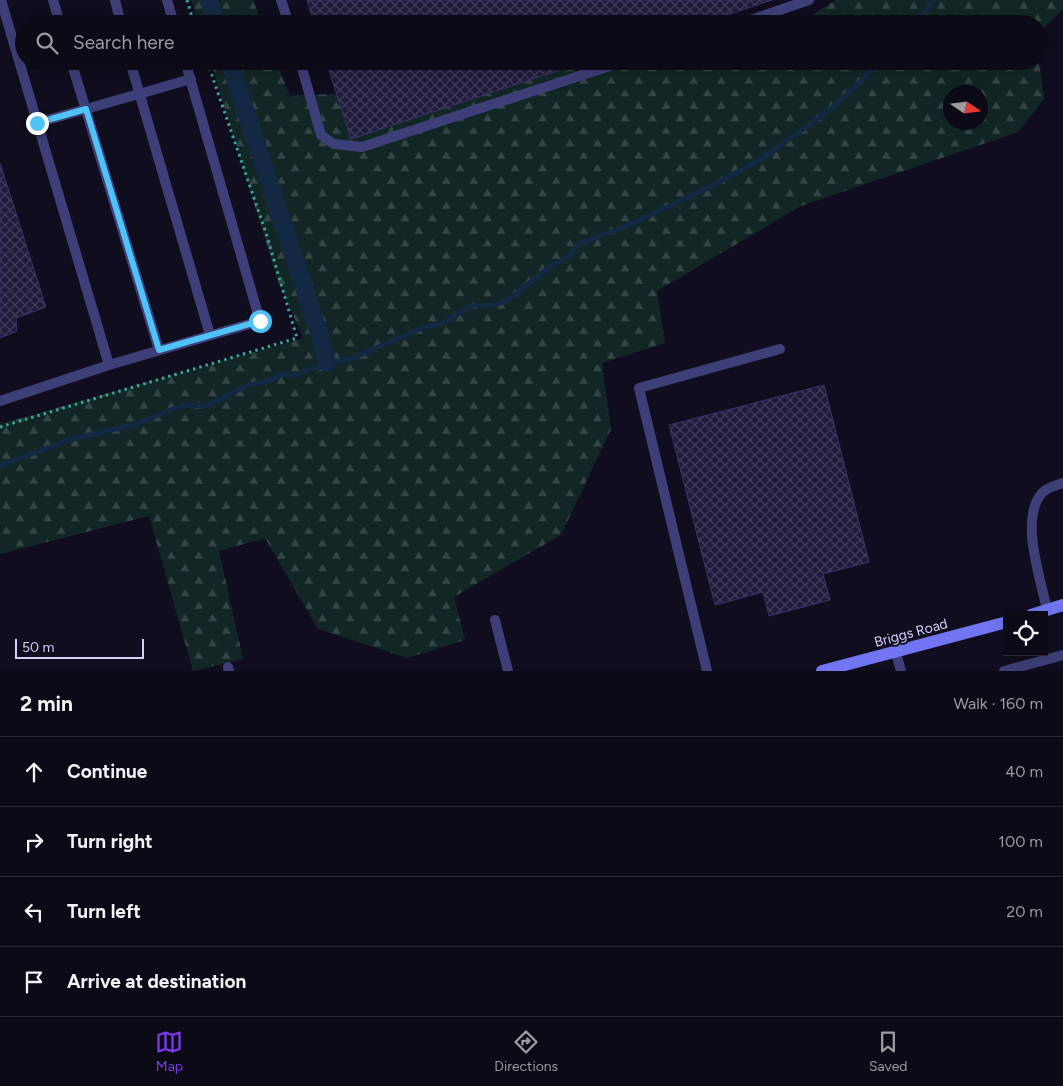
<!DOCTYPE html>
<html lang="en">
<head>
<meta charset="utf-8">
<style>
	body { margin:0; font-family:Figtree,sans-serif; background:#1a1823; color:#f1f3f6 }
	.controls { position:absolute; right:15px; bottom:15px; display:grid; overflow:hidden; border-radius:0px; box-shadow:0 5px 20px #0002 }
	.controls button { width:45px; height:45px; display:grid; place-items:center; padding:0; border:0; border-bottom:1px solid #2c2b35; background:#0c0a16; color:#f1f3f6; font:25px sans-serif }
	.compass { position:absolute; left:943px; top:85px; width:45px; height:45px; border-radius:50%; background:#0c0a16; box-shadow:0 5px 20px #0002; rotate:103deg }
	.scale { position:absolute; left:15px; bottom:12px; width:129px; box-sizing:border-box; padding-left:5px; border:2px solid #d2d0fa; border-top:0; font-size:14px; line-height:18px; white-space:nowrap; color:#d2d0fa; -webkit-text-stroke:4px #100e1e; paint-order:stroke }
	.stop { position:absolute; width:15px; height:15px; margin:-11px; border:4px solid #4fc3f7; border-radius:50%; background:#fff }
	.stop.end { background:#4fc3f7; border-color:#fff; box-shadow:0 1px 5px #0008 }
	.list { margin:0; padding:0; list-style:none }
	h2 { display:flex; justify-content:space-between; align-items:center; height:65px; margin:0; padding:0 20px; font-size:21px }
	h2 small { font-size:16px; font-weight:400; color:#9a9aa1 }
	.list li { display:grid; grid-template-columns:32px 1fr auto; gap:15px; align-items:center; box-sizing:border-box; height:70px; padding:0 20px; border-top:1px solid #2c2b35 }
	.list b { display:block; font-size:19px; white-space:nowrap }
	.list em { font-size:16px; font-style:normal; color:#9a9aa1 }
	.icon { flex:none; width:28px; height:28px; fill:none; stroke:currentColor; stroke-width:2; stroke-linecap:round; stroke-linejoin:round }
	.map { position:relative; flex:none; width:1063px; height:671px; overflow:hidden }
	.search { position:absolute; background:#0c0a16; box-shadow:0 5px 20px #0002; left:15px; right:15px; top:15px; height:55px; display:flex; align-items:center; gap:12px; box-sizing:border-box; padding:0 18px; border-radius:28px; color:#9a9aa1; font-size:19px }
	.sheet { height:345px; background:#0c0a16 }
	nav { display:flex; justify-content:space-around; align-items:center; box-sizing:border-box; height:70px; border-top:1px solid #2c2b35; background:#0c0a16; font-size:14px; color:#9a9aa1 }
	nav a { display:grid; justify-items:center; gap:2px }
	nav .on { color:#7c3aed }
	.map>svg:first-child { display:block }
	.forest { fill:url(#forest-firs); fill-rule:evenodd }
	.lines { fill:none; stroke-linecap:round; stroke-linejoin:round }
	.stream { stroke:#132843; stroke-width:5 }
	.canal { stroke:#132843; stroke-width:18 }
	.building { fill:url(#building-cross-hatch); stroke:#383167 }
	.path { stroke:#39a598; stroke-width:3; stroke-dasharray:2.5 4; stroke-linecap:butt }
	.lane { stroke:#3e3f78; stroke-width:10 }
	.secondary { stroke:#7175f1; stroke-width:12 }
	.route { stroke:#4fc3f7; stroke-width:6 }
	.labels { text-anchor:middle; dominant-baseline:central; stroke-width:4; stroke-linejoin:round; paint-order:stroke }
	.street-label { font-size:14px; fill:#d2d0fa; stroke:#100e1e }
</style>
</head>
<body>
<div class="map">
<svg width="1063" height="671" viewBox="0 0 1063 671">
	<defs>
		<pattern id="forest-firs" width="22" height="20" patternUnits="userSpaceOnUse" patternTransform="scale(1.25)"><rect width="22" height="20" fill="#122725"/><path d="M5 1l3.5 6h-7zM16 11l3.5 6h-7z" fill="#344546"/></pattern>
		<pattern id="building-cross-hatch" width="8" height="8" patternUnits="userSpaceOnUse" patternTransform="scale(1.25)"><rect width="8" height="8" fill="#211c3d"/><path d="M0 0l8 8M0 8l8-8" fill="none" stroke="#403c5a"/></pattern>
	</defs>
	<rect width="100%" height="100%" fill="#100e1e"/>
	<path class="forest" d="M191,0h62l9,24h-63z
		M836,0h227v9l-24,24v-9h-242z
		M210,61h66l14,35 172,-8 66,-27h511l5,38 -26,33 -217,74 -144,85 8,52 -63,20 9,66 -50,106 -107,62 11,43 -58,18 -89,-29 -53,-91 -46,13 24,108 -50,12 -44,-155 -149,38v-130l303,-86 -25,-57zM950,92h30v30h-30z"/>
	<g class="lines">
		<path class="stream" d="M916,24l18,-24
			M0,466l68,-26 68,-16 47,-19 23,1 40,-20 28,-7 6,-5 15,2 12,-7 12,-1 9,-6 20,-2 74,-32 20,-5 29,-17 21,-1 16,-5 44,-35 17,-8 8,-12 54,-21 81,-38 54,-30 62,-45 55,-50"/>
		<path class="canal" d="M209,0l7,24
			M229,61l91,275 7,27"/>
	</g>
	<path class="building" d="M307,0h465l-72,24h-386z
		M326,61h261l-236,78z
		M0,163l46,144 -30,11 1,13 -17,7z
		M824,385l45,177 -46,12 7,26 -61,16 -6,-24 -48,13 -46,-180z"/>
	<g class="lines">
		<path class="path" d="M187,0l7,24
			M0,427l297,-89 -31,-105 -59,-172"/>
		<path class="lane" d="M53,0l7,24
			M115,0l6,24
			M167,0l7,24
			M281,0l8,24
			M739,24l70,-24
			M71,61l88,289
			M130,61l80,274
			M300,61l21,74 13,9 28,3 263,-86
			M37,123l154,-44
			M109,365l151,-44 -75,-260
			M0,401l109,-36 -108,-365
			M1047,610c-6,-31 -28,-91 -5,-117 4,-5 15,-8 21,-10
			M495,620l13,51
			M896,653l5,18
			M228,667l1,4
			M707,671l-68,-283 141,-39
			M1004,671l59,-16"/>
		<path class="secondary" d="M1031,615l32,-10
			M822,671l185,-49"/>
	</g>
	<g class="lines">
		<path class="route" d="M37,123l49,-14 73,241 101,-29"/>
	</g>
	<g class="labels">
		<g class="street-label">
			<text transform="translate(911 633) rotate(-15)">Briggs Road</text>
		</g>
	</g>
</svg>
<div class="controls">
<button><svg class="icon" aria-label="locate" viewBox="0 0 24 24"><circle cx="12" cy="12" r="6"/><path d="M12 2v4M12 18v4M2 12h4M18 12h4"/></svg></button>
</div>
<svg class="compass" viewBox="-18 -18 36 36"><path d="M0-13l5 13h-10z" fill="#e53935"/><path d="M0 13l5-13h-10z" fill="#9a9aa1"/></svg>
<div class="scale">50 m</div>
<div class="stop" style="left:260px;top:321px"></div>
<div class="stop end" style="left:37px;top:123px"></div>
<div class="search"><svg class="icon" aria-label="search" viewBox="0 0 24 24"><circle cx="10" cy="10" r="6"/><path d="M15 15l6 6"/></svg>Search here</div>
</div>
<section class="sheet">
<h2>2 min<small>Walk · 160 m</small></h2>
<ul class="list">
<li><svg class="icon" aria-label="ahead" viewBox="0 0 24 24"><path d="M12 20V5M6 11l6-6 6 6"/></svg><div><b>Continue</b></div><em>40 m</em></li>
<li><svg class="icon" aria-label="right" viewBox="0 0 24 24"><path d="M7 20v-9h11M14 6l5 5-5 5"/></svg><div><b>Turn right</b></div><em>100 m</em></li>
<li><svg class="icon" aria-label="left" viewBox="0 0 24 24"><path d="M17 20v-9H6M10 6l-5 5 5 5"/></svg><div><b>Turn left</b></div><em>20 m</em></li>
<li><svg class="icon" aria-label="arrive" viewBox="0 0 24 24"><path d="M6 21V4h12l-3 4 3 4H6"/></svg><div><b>Arrive at destination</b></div></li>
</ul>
</section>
<nav>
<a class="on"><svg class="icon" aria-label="map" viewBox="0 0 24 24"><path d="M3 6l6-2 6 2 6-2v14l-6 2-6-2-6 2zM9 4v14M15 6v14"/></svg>Map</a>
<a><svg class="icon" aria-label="directions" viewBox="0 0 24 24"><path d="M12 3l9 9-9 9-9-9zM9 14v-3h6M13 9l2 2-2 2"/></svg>Directions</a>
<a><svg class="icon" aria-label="saved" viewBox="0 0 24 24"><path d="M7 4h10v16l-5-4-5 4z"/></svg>Saved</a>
</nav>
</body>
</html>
